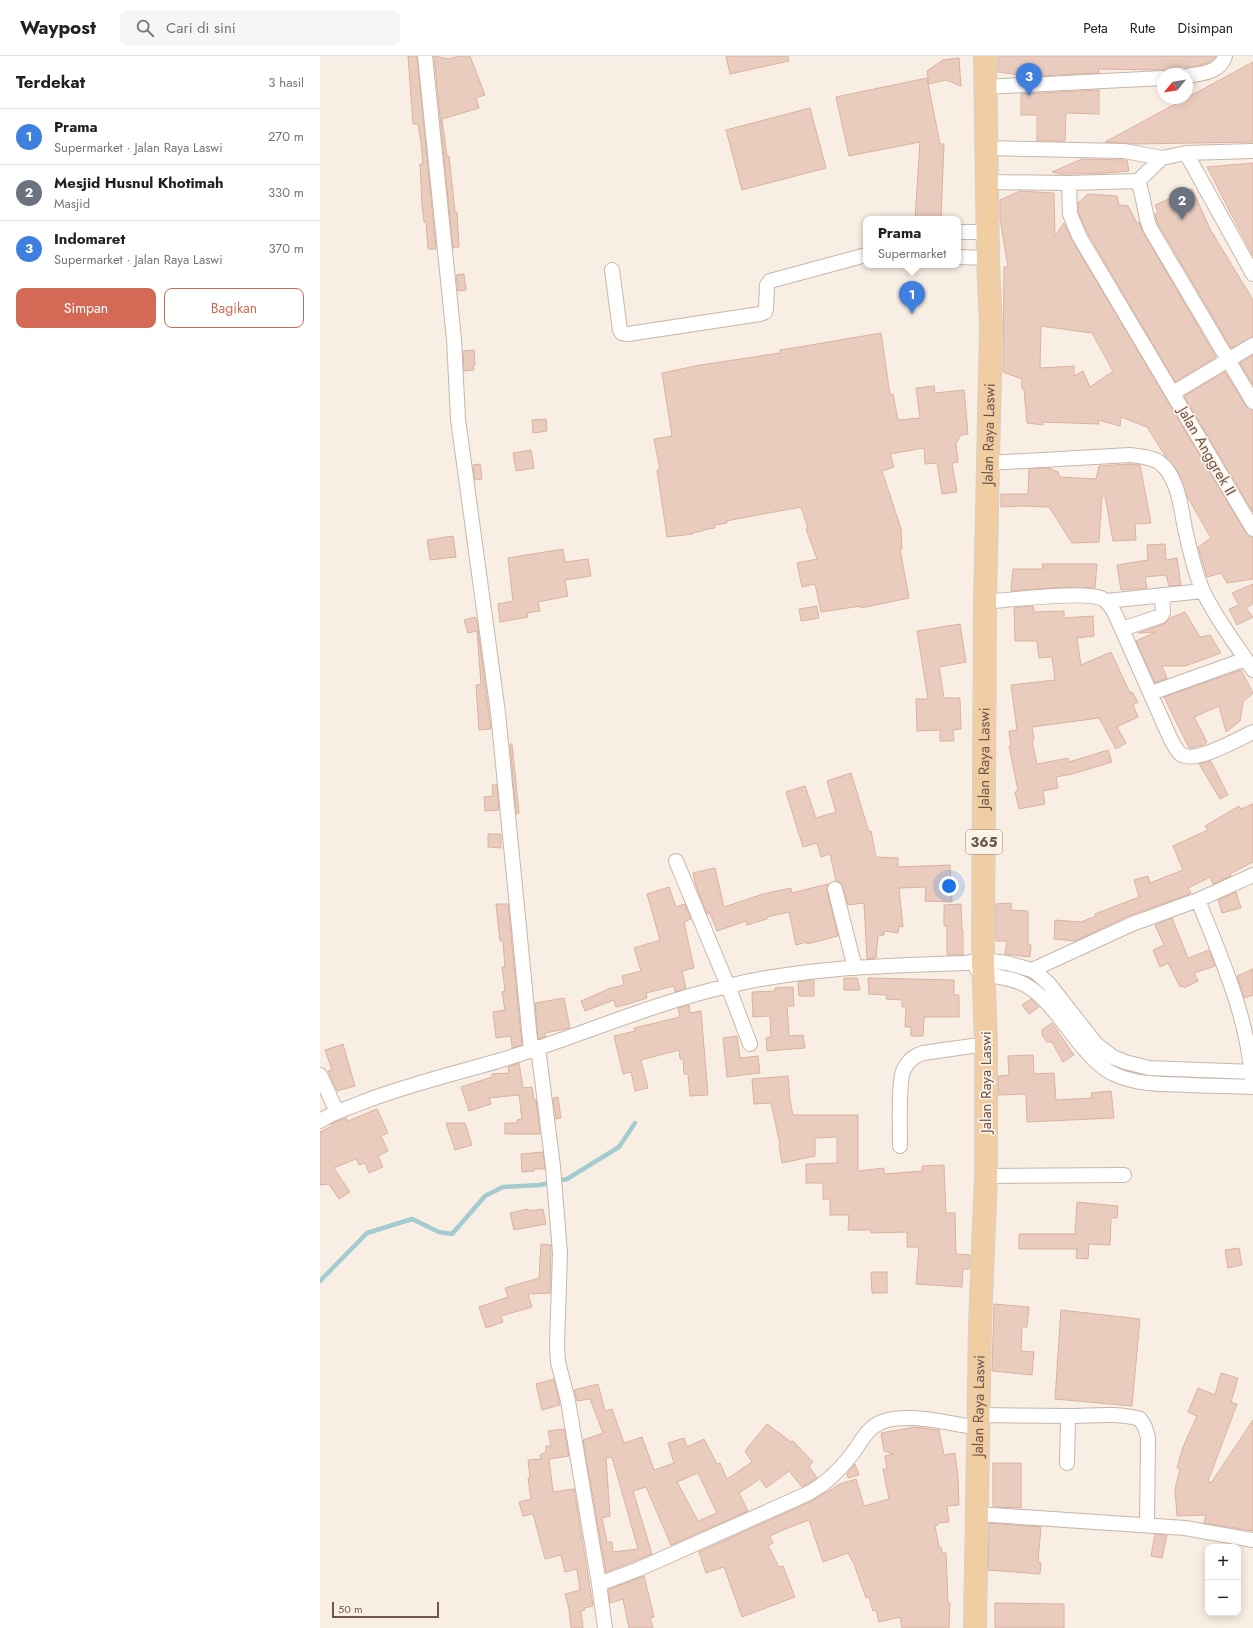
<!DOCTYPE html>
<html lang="id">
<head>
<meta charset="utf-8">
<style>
	body { margin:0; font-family:Jost,sans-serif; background:#f6f6f6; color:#202124 }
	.controls { position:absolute; right:12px; bottom:12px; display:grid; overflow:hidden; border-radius:8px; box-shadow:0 2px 10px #0003 }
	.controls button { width:36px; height:36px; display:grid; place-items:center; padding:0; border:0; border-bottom:1px solid #e0e0e0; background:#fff; color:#202124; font:20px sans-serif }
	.compass { position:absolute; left:837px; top:12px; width:36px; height:36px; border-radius:50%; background:#fff; box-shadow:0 2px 10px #0003; rotate:240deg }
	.scale { position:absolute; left:12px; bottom:10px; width:107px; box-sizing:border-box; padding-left:4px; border:2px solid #6d554c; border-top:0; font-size:11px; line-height:14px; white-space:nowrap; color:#6d554c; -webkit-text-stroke:3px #fcf3e8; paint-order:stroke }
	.you { position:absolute; left:629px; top:830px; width:14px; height:14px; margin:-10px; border:3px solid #fff; border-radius:50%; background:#1a73e8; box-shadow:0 0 0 6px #1a73e833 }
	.badge { display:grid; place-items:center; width:26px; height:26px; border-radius:50%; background:#d46956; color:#fff; font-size:13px; font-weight:700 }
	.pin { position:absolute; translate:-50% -33px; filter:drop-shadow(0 1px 2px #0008) }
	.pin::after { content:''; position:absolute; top:21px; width:14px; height:12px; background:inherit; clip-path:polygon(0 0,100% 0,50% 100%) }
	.popup { position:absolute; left:543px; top:160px; width:98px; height:52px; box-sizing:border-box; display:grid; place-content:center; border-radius:8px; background:#fff; filter:drop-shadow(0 1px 3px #0005); font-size:13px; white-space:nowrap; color:#757577 }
	.popup b { font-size:15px; color:#202124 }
	.popup::after { content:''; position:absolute; left:50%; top:100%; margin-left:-8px; border:8px solid transparent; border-top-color:#fff }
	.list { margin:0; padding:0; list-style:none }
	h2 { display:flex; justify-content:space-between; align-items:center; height:52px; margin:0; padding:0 16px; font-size:17px }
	h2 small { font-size:13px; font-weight:400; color:#757577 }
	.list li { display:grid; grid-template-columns:26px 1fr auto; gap:12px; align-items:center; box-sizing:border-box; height:56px; padding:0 16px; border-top:1px solid #e0e0e0 }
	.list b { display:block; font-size:15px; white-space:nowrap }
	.list p { margin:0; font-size:13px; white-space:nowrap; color:#757577 }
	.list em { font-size:13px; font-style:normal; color:#757577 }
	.actions { display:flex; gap:8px; padding:12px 16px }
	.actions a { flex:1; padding:9px 0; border:1px solid #d46956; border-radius:8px; text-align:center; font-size:14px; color:#d46956 }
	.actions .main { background:#d46956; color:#fff }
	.icon { flex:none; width:22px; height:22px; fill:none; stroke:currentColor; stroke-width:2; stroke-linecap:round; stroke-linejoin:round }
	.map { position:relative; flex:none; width:933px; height:1572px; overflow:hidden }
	header { display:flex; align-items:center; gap:24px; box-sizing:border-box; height:56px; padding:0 20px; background:#fff; border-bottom:1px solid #e0e0e0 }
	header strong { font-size:19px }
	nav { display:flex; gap:22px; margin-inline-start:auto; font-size:14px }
	.search { width:280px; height:36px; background:#f6f6f6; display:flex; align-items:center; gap:10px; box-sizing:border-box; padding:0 14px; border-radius:8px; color:#757577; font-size:15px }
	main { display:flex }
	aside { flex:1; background:#fff }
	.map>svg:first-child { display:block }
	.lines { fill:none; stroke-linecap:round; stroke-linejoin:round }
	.stream { stroke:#a2ccd0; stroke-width:4.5 }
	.building { fill:#eaccbe; stroke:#dbb2a0; fill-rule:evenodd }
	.street-casing { stroke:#c8b6ab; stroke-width:16 }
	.primary-casing { stroke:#d6cfcd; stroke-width:24 }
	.street { stroke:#fff; stroke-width:14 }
	.primary { stroke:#f0cda2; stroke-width:22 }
	.labels { text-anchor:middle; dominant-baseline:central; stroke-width:3.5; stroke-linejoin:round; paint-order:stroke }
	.shield { fill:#fcf3e8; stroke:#98847b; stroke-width:1 }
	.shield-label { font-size:14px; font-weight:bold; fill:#6d554c }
	.street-label { font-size:15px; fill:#6d554c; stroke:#fcf3e8 }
</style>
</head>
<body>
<header>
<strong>Waypost</strong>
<div class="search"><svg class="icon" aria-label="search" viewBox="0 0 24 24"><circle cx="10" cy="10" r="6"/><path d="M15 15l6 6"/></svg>Cari di sini</div>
<nav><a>Peta</a><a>Rute</a><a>Disimpan</a></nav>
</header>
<main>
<aside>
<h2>Terdekat<small>3 hasil</small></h2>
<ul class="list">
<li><span class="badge" style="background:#3f7fe0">1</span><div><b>Prama</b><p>Supermarket · Jalan Raya Laswi</p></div><em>270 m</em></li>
<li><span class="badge" style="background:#6b7280">2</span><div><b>Mesjid Husnul Khotimah</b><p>Masjid</p></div><em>330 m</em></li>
<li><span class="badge" style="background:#3f7fe0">3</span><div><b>Indomaret</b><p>Supermarket · Jalan Raya Laswi</p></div><em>370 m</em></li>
</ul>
<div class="actions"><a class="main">Simpan</a><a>Bagikan</a></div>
</aside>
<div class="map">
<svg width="933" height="1572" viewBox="0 0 933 1572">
	<rect width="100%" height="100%" fill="#f9eee3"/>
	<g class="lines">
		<path class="stream" d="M0,1225l47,-48 45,-14 27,13 13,2 33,-38 18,-9 37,-2 27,-6 52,-32 16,-24"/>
	</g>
	<path class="building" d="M88,0h9l19,193h-8l-2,-27h-2l-2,-17 -2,-41h3l-2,-22 -3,-18h-5z
		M114,0l15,3 10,-3h11l15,39 -9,3 3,10 -37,11 5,37h2l6,56h2l2,35 -6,1z
		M406,0h62l1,5 -59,13z
		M678,0h218l-3,4 -6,3 -16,4h-20v4l-8,-1 -65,-1 1,4 -78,4v-2l-23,-3z
		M639,2l2,28 -15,-6 -17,4 -2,-13 16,-11z
		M933,6v80l-118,2 -30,-2z
		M607,22l13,66h4l-3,75h-26l5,-77 -71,14 -13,-59z
		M779,34v24l-33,-1 -1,28h-28v-26h-16v-21z
		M490,52l16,60 -84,22 -16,-60z
		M762,103l45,1 2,11 -23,2 -37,1h-9l-8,-2z
		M933,107v93l-46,-89z
		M872,133l18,40 43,71v37l-22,11 -73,-124 -3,-10 3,-2 -3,-7z
		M700,135l34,2 1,43 9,-13 8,17 174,293 7,4v42l-26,4 -6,-10 -14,4 -9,-30 13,-9 -23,-40 -10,-26 -12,-15 -19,-30 -26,-10 -1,9 -22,-6 1,4 -57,-2 1,3 -16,-2 -3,-34h-2v-10l-19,-7 1,-105h4l-8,-48v-19zM721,270l51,7 21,38 -23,16 -7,-16 -9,5v-10l-34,2z
		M768,138l29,2 2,9 9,1 9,17 2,-1 4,10 73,125 -41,25 -88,-150 -9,-20v-9z
		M144,218l2,16 -8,1 -2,-16z
		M561,277l9,62 3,-1 5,26 22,-2 -4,-30 18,-2 1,7 29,-3 4,44 -7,1 -5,8 2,19 -6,1 5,29 -15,2 -5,-31 -12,1 -1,-16 -34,6 4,13 -12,4 20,61h-1l1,17h-2l9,49 -48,10v-2l-40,6 -6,-28 -13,3 -5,-24 20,-4 -11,-30 2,-1 -7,-21 -75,14 1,2 -12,2v3l-13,2 1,1 -11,2 1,1 -26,3 -10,-67h3l-6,-31 18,-3 -10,-63 38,-8 80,-12v-3l13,-2z
		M154,294l1,15 -2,1 1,4 -10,1 -1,-20z
		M933,299v30l-13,-22z
		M905,316l21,34 7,4v102l-69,-116z
		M226,363l1,12 -14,2 -1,-13z
		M211,394l3,18 -18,3 -3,-18z
		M160,408l2,15 -7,1 -2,-15z
		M810,408l10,1 11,58 -16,1 1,16 -23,1 -8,-45h-3l-3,46 -27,1 -23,-36 -26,-1 -22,1v-13h27l1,-25 20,-1 9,4 2,5 36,2 3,-13z
		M133,480l3,21 -26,3 -3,-20z
		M845,488l1,16 11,-2 4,27 -12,1 -3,-11 -21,2 2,11 -26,2 -4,-25 31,-5 -1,-15z
		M243,493l2,13 23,-3 3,17 -26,4 3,16 -30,6 2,9 -13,2 1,4 -28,5 -2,-18 15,-3 -5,-43z
		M722,508h55l-2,24 -31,-1 -53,4 2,-22h30z
		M933,528v20l-7,4 7,9 -16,8 -8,-16 10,-4 -7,-12z
		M497,550l2,12 -18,3 -2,-12z
		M713,550l1,6 30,-1v7l29,-2 1,20 -17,2 4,27 30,-13 19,41 2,-1 6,10 -5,3 5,12 -21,10 9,16 -10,6 -17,-31 -67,9 2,13 -2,1 5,23 31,-6 1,4 39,-12 4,12 -40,12 -16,3 2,11 -15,3 2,13 -26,5 -4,-17 3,-1 -9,-45h2l-2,-15 8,-1 -6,-45 44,-5 -3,-23 -13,1 -2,-17h-22l-1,-33z
		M865,556l15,25 10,-2 11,18 -36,13h-23l5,12 -12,5 -19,-42 20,-9 -18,1 26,-9 6,-6z
		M155,561l2,5 14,107 -12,1 -3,-45 5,-1 -4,-53 -9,2 -4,-13z
		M640,568l6,38 -27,5 5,31h16l1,31 -8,1 1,11h-14v-11l-23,1 -1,-32h12l-11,-68z
		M921,614l12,23 -10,9 -3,19 -14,11 -7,-26 -25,11 13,25 -4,3 -14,3 -25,-51z
		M190,688h2l7,69 -3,1z
		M891,705l17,34 -8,4 -21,-35z
		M531,717l18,59 2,-1 5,26 22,1v9l52,-2 2,37 -27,-1 1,-14 -27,1 4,39 -4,-1 -1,7 -14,-2v4l-6,1 -2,22 -9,1 -3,-56 -16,2 -5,-18 -2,-4 -5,-2 -6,-27 -9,3 -4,-14 -14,4 -17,-55 19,-6 11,32 20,-6 -9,-31z
		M172,729h5l2,25 -14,1 -1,-14 9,-1z
		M933,748v58l-23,12 1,2 -18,8 -3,-7 -22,11 3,5 -4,2 -59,21 -53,25 -21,-2 1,-19 26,2 15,-6 -1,-2 44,-17 -5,-17 14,-4 2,7 33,-13 -10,-24 35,-16 -3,-4 34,-20 2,3z
		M168,778h13v14l-13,-1z
		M395,812l9,39 39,-13 28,-6 1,5 36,-9 -1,7 11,45 -31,8v-2l-11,3 -7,-33 -22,5v2l-20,6 -1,-4 -29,10 -7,-18 -3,1 -11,-28 -3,-13z
		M349,831l7,20 9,-3 6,15 -7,3 10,46 -12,3 4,17 -11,4 -1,-6 -28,7 1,5 -19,6 -12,3 -2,-7 -29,11 -4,-10 30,-13 13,-3 -2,-9 19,-5 -7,-23 26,-8 -13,-46z
		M916,836l5,16 -19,5 -4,-13z
		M691,847v7l17,1v34h3l-1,12 -25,-3 2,-13h-11v-37z
		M176,848h12l14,141 -10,3 -1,-12 -15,2 -3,-26 12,-2 -3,-18 3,-1 -3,-24h3l-2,-26h-3z
		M641,848l1,26h1v25h-16v-29h-3v-21z
		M852,862l16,40 21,-8 6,16 -21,7 4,8 -14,7 -1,-2 -3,1 -12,-24 -8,4 -7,-17 11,-5 -9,-20z
		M933,913v26l-9,3 -7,-22z
		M524,922h13l3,12h-16z
		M548,922l86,2v15h5v22h-35l-1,19h-12v-9h-6l1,-20h-4v-7l-16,-1 1,-4 -18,-1z
		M494,924v16h-15l-1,-14z
		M473,931l1,19h-7l2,30 14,-1 2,13 -38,3 -1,-13 5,-1 -1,-21 -17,1 -1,-25 23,-1v-3z
		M244,942l6,30 -25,5 1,3 -8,3 -3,-36z
		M711,943l8,8 -10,7 -7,-9z
		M369,949l1,8 11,-2 7,84 -18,1 -2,-22h-4l-1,-15h-3l-1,-9 -38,10 7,28 -13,3 -4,-19 -8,2 -9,-38 21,-5 -1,-3 46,-11 -2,-9z
		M732,967l22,32 -11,7 -11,-20h-5l-5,-7v-5z
		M417,980l3,22 18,-2 2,17 -33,4 -4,-39z
		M23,988l12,42 -18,5 -9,-20 4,-1 -7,-20z
		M713,999l1,19 20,-1 2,27 36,-2 -1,-5 20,-2 3,27 -87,4 -1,-28 -28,1v-19l11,-1 -1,-19z
		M199,1007l4,25 9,-1 2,13h2l4,34h-35v-11h12v-3l5,-1 -3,-24 -30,3 2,6 -22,7 -8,-24 31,-10v-3l17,-1 -1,-6z
		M468,1020l2,24 3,15h65v56l26,-3v6l38,-3v-5l22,-1 2,48h9l1,41 14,1v14h-7l-1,18 -46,-3 3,-37h-12v-15l-36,1v-3h-23l1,-15h-19v-16h-7v-16h-17v-19l31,-1v-26l-22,1v18l-33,7 -3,-18 1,-1 -9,-41 -17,1 -2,-25z
		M238,1041l3,21 -5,1 -3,-21z
		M57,1053l11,24 -7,3 7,15 -10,5 5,11 -14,6 -4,-10 -6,2 -3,-6 -22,9 16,24 -11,7 -10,-15 -9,1v-53l12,-6 -1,-2 15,-6 2,3z
		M126,1067h19l7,22 -17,5z
		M223,1096l2,17h-11v2l-12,1 -1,-18z
		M757,1146l41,4 -1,12h-6l-1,27 -21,-1 -1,15 -12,-1 1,-9h-58v-15h56z
		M208,1153v2l15,-2 3,15 -32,6 -4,-17z
		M221,1188l10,1 -1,48 -22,1 4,13 -31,9 2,6 -17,6 -7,-21 29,-10 -3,-9 34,-10z
		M919,1192l3,17 -14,3 -3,-18z
		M551,1216h16v21h-15z
		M674,1248l35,3 -2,20h-5l-1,24 13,1 -2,23 -40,-4z
		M741,1254l79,9 -8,87 -77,-7z
		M901,1317l17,5 -7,24 6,2 -29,77 3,2 42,-63v111l-49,-8 2,-8 -29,1 -2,-27 5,-20 -3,-1 6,-21 14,-31 -9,-4 10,-24 17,7z
		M234,1323l6,26 -18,5 -6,-26z
		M278,1328l7,27 7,-2 12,34 18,-6 12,33 20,-7 -6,-20 16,-5 3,9 17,-8 13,25 3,-1 7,16 25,-17 -7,-11 22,-27 24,18 2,-1 20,21 -4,4 8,12 -15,9 -13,-16 -23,17 -6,-9 -21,14 9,18 -77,34 -25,-58 -13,4 19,63 -46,18 -23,-132 20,-7 -13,-34 -13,2 -3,-11zM292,1401l26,92 -25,3 -1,-10h-5l-5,-24 8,-2 -4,-58zM378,1417l19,40 -19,8 -21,-39z
		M595,1371l24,3 5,25 11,-2 3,24 1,28 -12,1 2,16 -11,1v2l-3,1 4,21h2l1,6h4l2,50h2l-1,25h-47l-2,-11 -21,5 -3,-12 -3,1 -4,-14 -3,1 -12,-34 -6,-11 -25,9 -14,-42 -26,10 -13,6 3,7 -5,2 11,22 4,-1 12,31 -53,20 -18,-50 -18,6 -7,-21 113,-51 28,-17 16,-5 8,27 25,-7 -6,-30h4l-2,-13 8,-2 -9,-3 -3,-18z
		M244,1373l5,27 -20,3 4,33 21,-3 19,117 -9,2 1,2 -4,1 2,17h-12l-2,-19 -4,-15 15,-4 -3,-21 -12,3 -4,-17 -16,4 -12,-45 -10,2 -4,-14 12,-3 -3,-21h2l-2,-18 13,-1 -1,-4 6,-3v-6h5l-3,-15z
		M673,1407h28v45l-28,-1z
		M535,1408l4,11 -11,3 -1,-4z
		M669,1467l52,4 -3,35 3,1 -1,11 -52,-4z
		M835,1478l12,1 -5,23 -11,-2z
		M324,1520l10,41 -4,1 3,10h-24l-6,-29 -13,4 -2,-13z
		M675,1547l69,1v24h-69z"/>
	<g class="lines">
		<defs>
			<path id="street" d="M105,0l29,283 4,80 40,294 33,337
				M867,20c15,-3 33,-3 38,-20
				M665,31l178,-9
				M665,92l139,3 38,7 24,-5 67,-2
				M866,97l67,121
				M818,125c6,15 6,32 12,47l103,174
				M667,126l82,1 69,-2 24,-23
				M749,127l1,31 9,22 174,293
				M638,176h29
				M638,201l30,1
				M292,214l8,60 2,3 6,1 132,-20 5,-2 1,-3 1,-24 3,-4 96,-26
				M853,337l80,-48
				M668,407l142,-8c9,1 21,2 29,7 19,14 22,46 26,67 5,21 9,42 18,62 13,28 33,53 50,79
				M787,545l96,-10
				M665,546c23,-2 101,-12 118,-3 7,4 10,11 13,17l55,124c3,5 6,12 11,15 15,8 56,-16 71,-23
				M802,573l39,-13 2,-4 -1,-17
				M831,637l95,-34
				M356,805l52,125 22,58
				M515,833l20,79
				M878,844c23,58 50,117 54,180
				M657,914c17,9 36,6 52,17 24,16 39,45 59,66 8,9 17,18 28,22 22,10 50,9 73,10 21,1 43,1 64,2
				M712,914l100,-46 66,-24 55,-25
				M218,991l15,120 7,86 -3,92 1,17 10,39 31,183 6,44
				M0,1019l17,37
				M0,1065c13,-9 29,-13 43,-19 44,-17 90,-28 135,-41 77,-23 151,-57 230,-75 78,-19 157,-20 237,-23l18,-3 24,3 25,7 6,4 11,10 47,60 17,13 12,5 24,6 104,4
				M580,1090c0,-16 -2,-65 4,-77 5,-9 10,-13 19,-16l63,-9
				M666,1120l138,-1
				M658,1359l90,1 -1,47
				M748,1360c23,0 50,-4 72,3l5,8 3,11 -1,87
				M657,1458l208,14 68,12
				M279,1528l40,-15 170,-76c18,-10 31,-23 43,-39 7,-9 12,-20 21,-27 22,-19 78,-3 105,1"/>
			<g id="primary">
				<path id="s1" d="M655,1572l5,-304 6,-148v-132l-3,-84 2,-358 6,-275 -3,-69 -3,-202"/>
			</g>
		</defs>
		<use href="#street" class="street-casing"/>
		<use href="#primary" class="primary-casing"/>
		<use href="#street" class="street"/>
		<use href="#primary" class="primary"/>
	</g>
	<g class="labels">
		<rect class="shield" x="646" y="774" width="36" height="24" rx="3"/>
		<g class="shield-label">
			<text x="664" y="786">365</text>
		</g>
		<g class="street-label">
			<text stroke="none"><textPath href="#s1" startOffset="1194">Jalan Raya Laswi</textPath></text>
			<text transform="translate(887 395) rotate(60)">Jalan Anggrek II</text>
			<text stroke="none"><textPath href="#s1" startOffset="870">Jalan Raya Laswi</textPath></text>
			<text transform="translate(666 1026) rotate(-90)">Jalan Raya Laswi</text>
			<text stroke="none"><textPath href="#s1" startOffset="222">Jalan Raya Laswi</textPath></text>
		</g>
	</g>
</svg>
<div class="controls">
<button>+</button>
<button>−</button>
</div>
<svg class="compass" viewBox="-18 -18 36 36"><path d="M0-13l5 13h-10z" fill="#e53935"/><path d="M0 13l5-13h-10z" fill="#757577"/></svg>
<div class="scale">50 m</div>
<div class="you"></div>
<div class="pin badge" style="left:592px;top:258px;background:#3f7fe0">1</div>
<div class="popup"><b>Prama</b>Supermarket</div>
<div class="pin badge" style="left:862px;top:164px;background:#6b7280">2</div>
<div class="pin badge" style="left:709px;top:40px;background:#3f7fe0">3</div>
</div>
</main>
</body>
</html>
